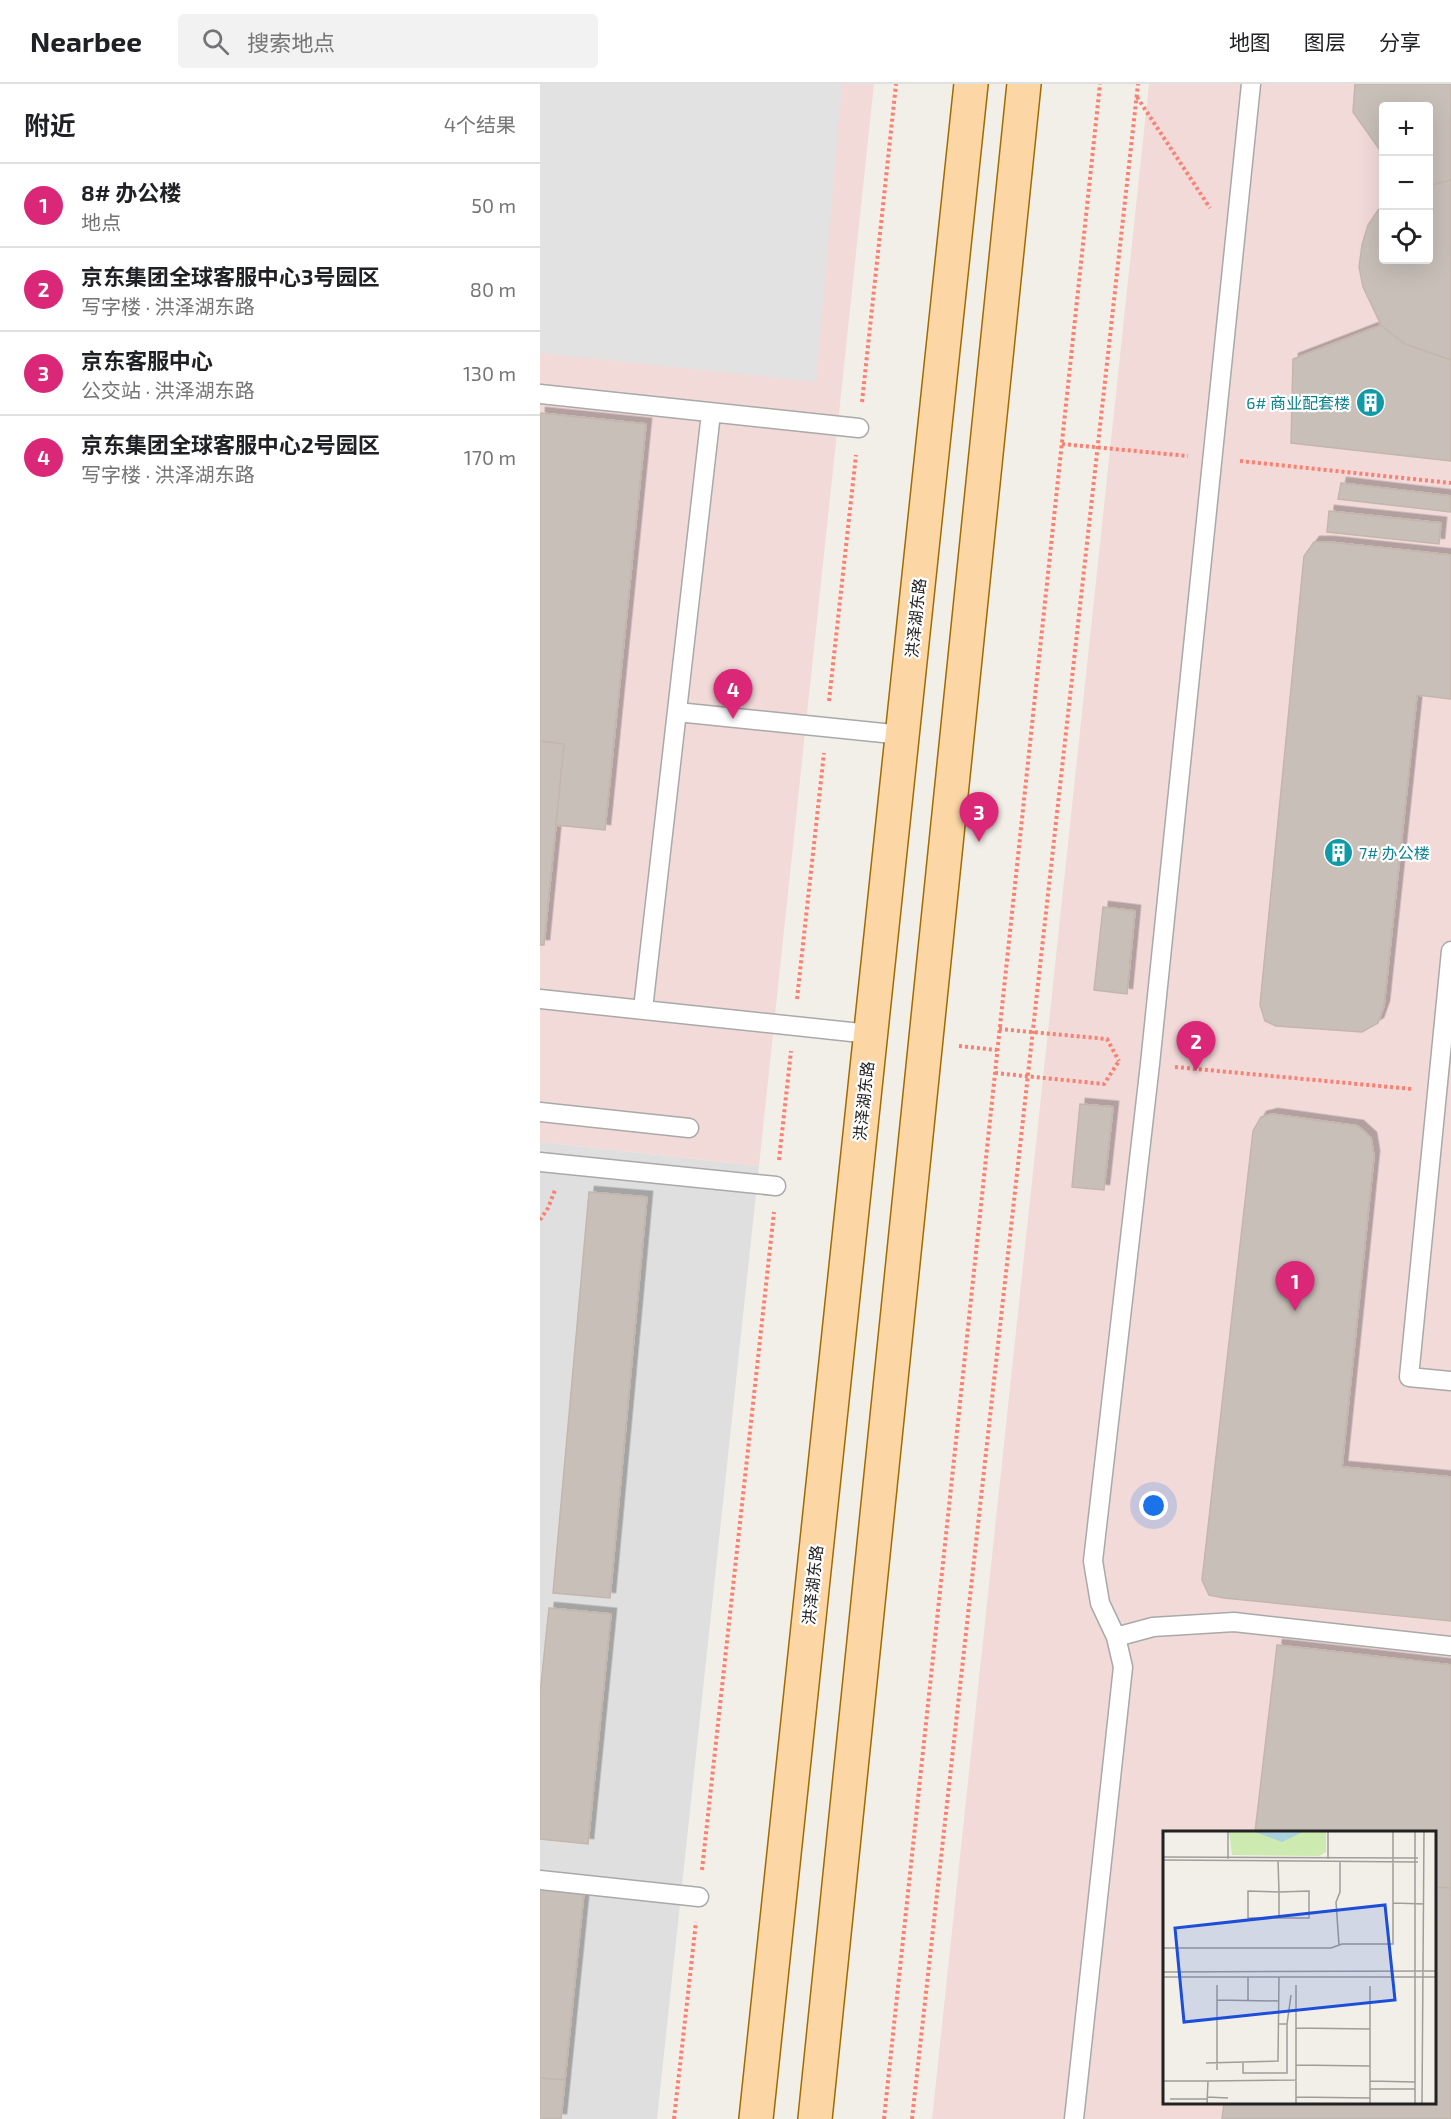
<!DOCTYPE html>
<html lang="zh">
<head>
<meta charset="utf-8">
<style>
	body { margin:0; font-family:"Exo 2","Noto Sans SC",sans-serif; background:#f2f2f2; color:#202124 }
	.controls { position:absolute; right:18px; top:18px; display:grid; overflow:hidden; border-radius:6px; box-shadow:0 6px 24px #0002 }
	.controls button { width:54px; height:54px; display:grid; place-items:center; padding:0; border:0; border-bottom:2px solid #e0e0e0; background:#fff; color:#202124; font:30px sans-serif }
	.you { position:absolute; left:614px; top:1422px; width:21px; height:21px; margin:-15px; border:4px solid #fff; border-radius:50%; background:#1a73e8; box-shadow:0 0 0 9px #1a73e833 }
	.badge { display:grid; place-items:center; width:39px; height:39px; border-radius:50%; background:#db2777; color:#fff; font-size:20px; font-weight:700 }
	.pin { position:absolute; translate:-50% -50px; filter:drop-shadow(0 2px 3px #0008) }
	.pin::after { content:''; position:absolute; top:32px; width:21px; height:18px; background:inherit; clip-path:polygon(0 0,100% 0,50% 100%) }
	.list { margin:0; padding:0; list-style:none }
	h2 { display:flex; justify-content:space-between; align-items:center; height:78px; margin:0; padding:0 24px; font-size:26px }
	h2 small { font-size:20px; font-weight:400; color:#757577 }
	.list li { display:grid; grid-template-columns:39px 1fr auto; gap:18px; align-items:center; box-sizing:border-box; height:84px; padding:0 24px; border-top:2px solid #e0e0e0 }
	.list b { display:block; font-size:22px; white-space:nowrap }
	.list p { margin:0; font-size:20px; white-space:nowrap; color:#757577 }
	.list em { font-size:20px; font-style:normal; color:#757577 }
	.icon { flex:none; width:33px; height:33px; fill:none; stroke:currentColor; stroke-width:2; stroke-linecap:round; stroke-linejoin:round }
	.map { position:relative; flex:none; width:911px; height:2035px; overflow:hidden }
	header { display:flex; align-items:center; gap:36px; box-sizing:border-box; height:84px; padding:0 30px; background:#fff; border-bottom:2px solid #e0e0e0 }
	header strong { font-size:28px }
	nav { display:flex; gap:33px; margin-inline-start:auto; font-size:21px }
	.search { width:420px; height:54px; background:#f2f2f2; display:flex; align-items:center; gap:15px; box-sizing:border-box; padding:0 21px; border-radius:6px; color:#757577; font-size:22px }
	main { display:flex }
	aside { flex:1; background:#fff }
	.map>svg:first-child { display:block }
	.residential { fill:#e0dfdf }
	.commercial { fill:#f2dad9; fill-rule:evenodd }
	.parking { fill:#e2e2e2 }
	.building { fill:#c7bfb8; stroke:#c4b6ab; stroke-width:1.5; filter:url(#shadow) }
	.lines { fill:none; stroke-linecap:round; stroke-linejoin:round }
	.lane-casing { stroke:#a9a9a9; stroke-width:21 }
	.primary-casing { stroke:#a06b00; stroke-width:36 }
	.path { stroke:#fa8072; stroke-width:4; stroke-dasharray:3 3; stroke-linecap:butt }
	.lane { stroke:#fff; stroke-width:18 }
	.primary { stroke:#fcd6a4; stroke-width:33 }
	.labels { text-anchor:middle; dominant-baseline:central; stroke-width:4.5; stroke-linejoin:round; paint-order:stroke }
	.culture-label { font-size:16px; fill:#0d838f; stroke:#fff; text-anchor:end }
	.street-label { font-size:16px; fill:#222; stroke:#fff }
	.inset-road { fill:none; stroke:#9f9d99; stroke-width:1.5 }
	.view { fill:#1d4ed8; fill-opacity:0.15; stroke:#1d4ed8; stroke-width:3 }
	.inset-edge { fill:none; stroke:#222; stroke-width:3 }
</style>
</head>
<body>
<header>
<strong>Nearbee</strong>
<div class="search"><svg class="icon" aria-label="search" viewBox="0 0 24 24"><circle cx="10" cy="10" r="6"/><path d="M15 15l6 6"/></svg>搜索地点</div>
<nav><a>地图</a><a>图层</a><a>分享</a></nav>
</header>
<main>
<aside>
<h2>附近<small>4个结果</small></h2>
<ul class="list">
<li><span class="badge">1</span><div><b>8# 办公楼</b><p>地点</p></div><em>50 m</em></li>
<li><span class="badge">2</span><div><b>京东集团全球客服中心3号园区</b><p>写字楼 · 洪泽湖东路</p></div><em>80 m</em></li>
<li><span class="badge">3</span><div><b>京东客服中心</b><p>公交站 · 洪泽湖东路</p></div><em>130 m</em></li>
<li><span class="badge">4</span><div><b>京东集团全球客服中心2号园区</b><p>写字楼 · 洪泽湖东路</p></div><em>170 m</em></li>
</ul>
</aside>
<div class="map">
<svg width="911" height="2035" viewBox="0 0 911 2035">
	<defs>
		<filter id="shadow"><feDropShadow dx="5.5" dy="-5.5" stdDeviation="0" flood-color="#0004"/></filter>
	</defs>
	<rect width="100%" height="100%" fill="#f2efe9"/>
	<path class="residential" d="M0,1058l219,24 -102,953h-117z"/>
	<path class="commercial" d="M0,0h334l-115,1082 -219,-24z
		M609,0h302v2035h-519zM844,22h44v154h-44zM624,1748h270v270h-270z"/>
	<path class="parking" d="M0,0h302l-26,298 -276,-29z"/>
	<path class="building" d="M815,0h96v96l-23,6v-80h-44v50l-31,-44z
		M911,96v180l-46,-16 -24,-19 -18,-38 -4,-20 3,-22 6,-20 10,-15 6,-3v53h44v-74z
		M841,241l24,19 46,16v101l-160,-18 2,-84z
		M0,329l106,11 -41,406 -49,-5 8,-81 -24,-3z
		M801,399l110,13v16l-113,-13z
		M789,427l112,12 -2,21 -112,-12z
		M774,458h15l122,13v144l-34,-4 -33,311 -6,17 -16,9 -86,-6 -11,-5 -5,-16 44,-449z
		M0,657l24,3 -20,201h-4z
		M563,823l32,4 -8,83 -33,-4z
		M540,1020l33,3 -9,83 -32,-3z
		M732,1030l86,12 13,12 3,18 -32,311 109,10v144l-227,-23 -15,-3 -7,-15 51,-449 8,-14z
		M49,1108l58,5 -37,401 -57,-5z
		M9,1524l62,6 -23,230 -48,-5v-145z
		M737,1561l174,20v223l-17,-1v-55h-179z
		M0,1803l44,5 -23,227h-21z
		M894,1803l17,1v231h-229l2,-17h210z
		M0,1994l25,2 -4,39h-21z"/>
	<g class="lines">
		<defs>
			<path id="lane" d="M0,310l319,34
				M137,628l226,23
				M911,867l-42,426 42,4
				M0,915l330,35
				M103,925l68,-596
				M0,1028l149,16
				M0,1078l236,24
				M576,1553l37,-10 81,-5 217,24
				M0,1796l159,17
				M534,2035l49,-452 -7,-30 -16,-34 -7,-42 57,-497 101,-980"/>
			<path id="primary" d="M216,2035l215,-2035
				M275,2035l209,-2035"/>
		</defs>
		<use href="#lane" class="lane-casing"/>
		<use href="#primary" class="primary-casing"/>
		<path class="path" d="M597,13l73,111
			M322,318l34,-318
			M522,360l126,12
			M700,377l211,22
			M289,617l27,-246
			M257,915l27,-246
			M459,945l108,10 12,22
			M419,962l38,4
			M635,983l237,22
			M455,989l109,11 15,-23
			M239,1076l12,-109
			M0,1136l8,-12 7,-18
			M162,1786l72,-658
			M134,2035l22,-197
			M344,2035l216,-2035
			M372,2035l226,-2035"/>
		<use href="#lane" class="lane"/>
		<use href="#primary" class="primary"/>
	</g>
	<defs>
		<symbol id="building-disc" viewBox="-11 -11 22 22"><circle r="9.5" fill="#0f9aa8" stroke="#fff"/><path d="M-4-6H4V6H1V3H-1V6H-4ZM-2.5-4.3h1.7v1.8h-1.7ZM.8-4.3h1.7v1.8H.8ZM-2.5-1h1.7V.8h-1.7ZM.8-1h1.7V.8H.8Z" fill="#fff"/></symbol>
	</defs>
	<g fill-rule="evenodd">
		<use href="#building-disc" x="814" y="302" width="33" height="33"/>
		<use href="#building-disc" x="782" y="752" width="33" height="33"/>
	</g>
	<g class="labels">
		<g class="culture-label">
			<text x="810" y="318">6# 商业配套楼</text>
			<text x="819" y="768" text-anchor="start">7# 办公楼</text>
		</g>
		<g class="street-label">
			<text transform="translate(375 534) rotate(-84)">洪泽湖东路</text>
			<text transform="translate(323 1017) rotate(-84)">洪泽湖东路</text>
			<text transform="translate(272 1501) rotate(-84)">洪泽湖东路</text>
		</g>
	</g>
	<g transform="translate(623 1747)">
		<rect width="273" height="273" fill="#f2efe9"/>
		<path d="M66,0h97v21l-7,4 -87,-1z" fill="#cdebb0"/>
		<path d="M89,0h53l-23,11z" fill="#aad3df"/>
		<path class="inset-road" d="M165,0v28M0,26l255,1M65,28v-28M0,29l255,2M115,29l1,32v26h-31v-27l31,1 30,-1v27h-30M230,72l31,1M176,114l-3,-43 4,-10v-31M0,117h168l11,-4h51v-113M0,141l273,-1M0,146h273M85,146v24M54,154v85M54,169l62,1M273,169v89M124,193l4,-29M133,197l74,1M43,232l72,-2 1,-84M80,232v10h44v-49h-8M133,234l74,1M0,250h45M207,250l45,1M207,258h45M44,266l21,1M133,266l74,1M7,268h37M44,273l1,-23 88,-1v-95M133,273v-24M207,273v-118M252,273v-273M259,273l2,-273"/>
		<path class="view" d="M222,74l10,95 -211,22 -9,-94z"/>
		<rect width="273" height="273" class="inset-edge"/>
	</g>
</svg>
<div class="controls">
<button>+</button>
<button>−</button>
<button><svg class="icon" aria-label="locate" viewBox="0 0 24 24"><circle cx="12" cy="12" r="6"/><path d="M12 2v4M12 18v4M2 12h4M18 12h4"/></svg></button>
</div>
<div class="you"></div>
<div class="pin badge" style="left:755px;top:1227px">1</div>
<div class="pin badge" style="left:656px;top:987px">2</div>
<div class="pin badge" style="left:439px;top:758px">3</div>
<div class="pin badge" style="left:193px;top:635px">4</div>
</div>
</main>
</body>
</html>
